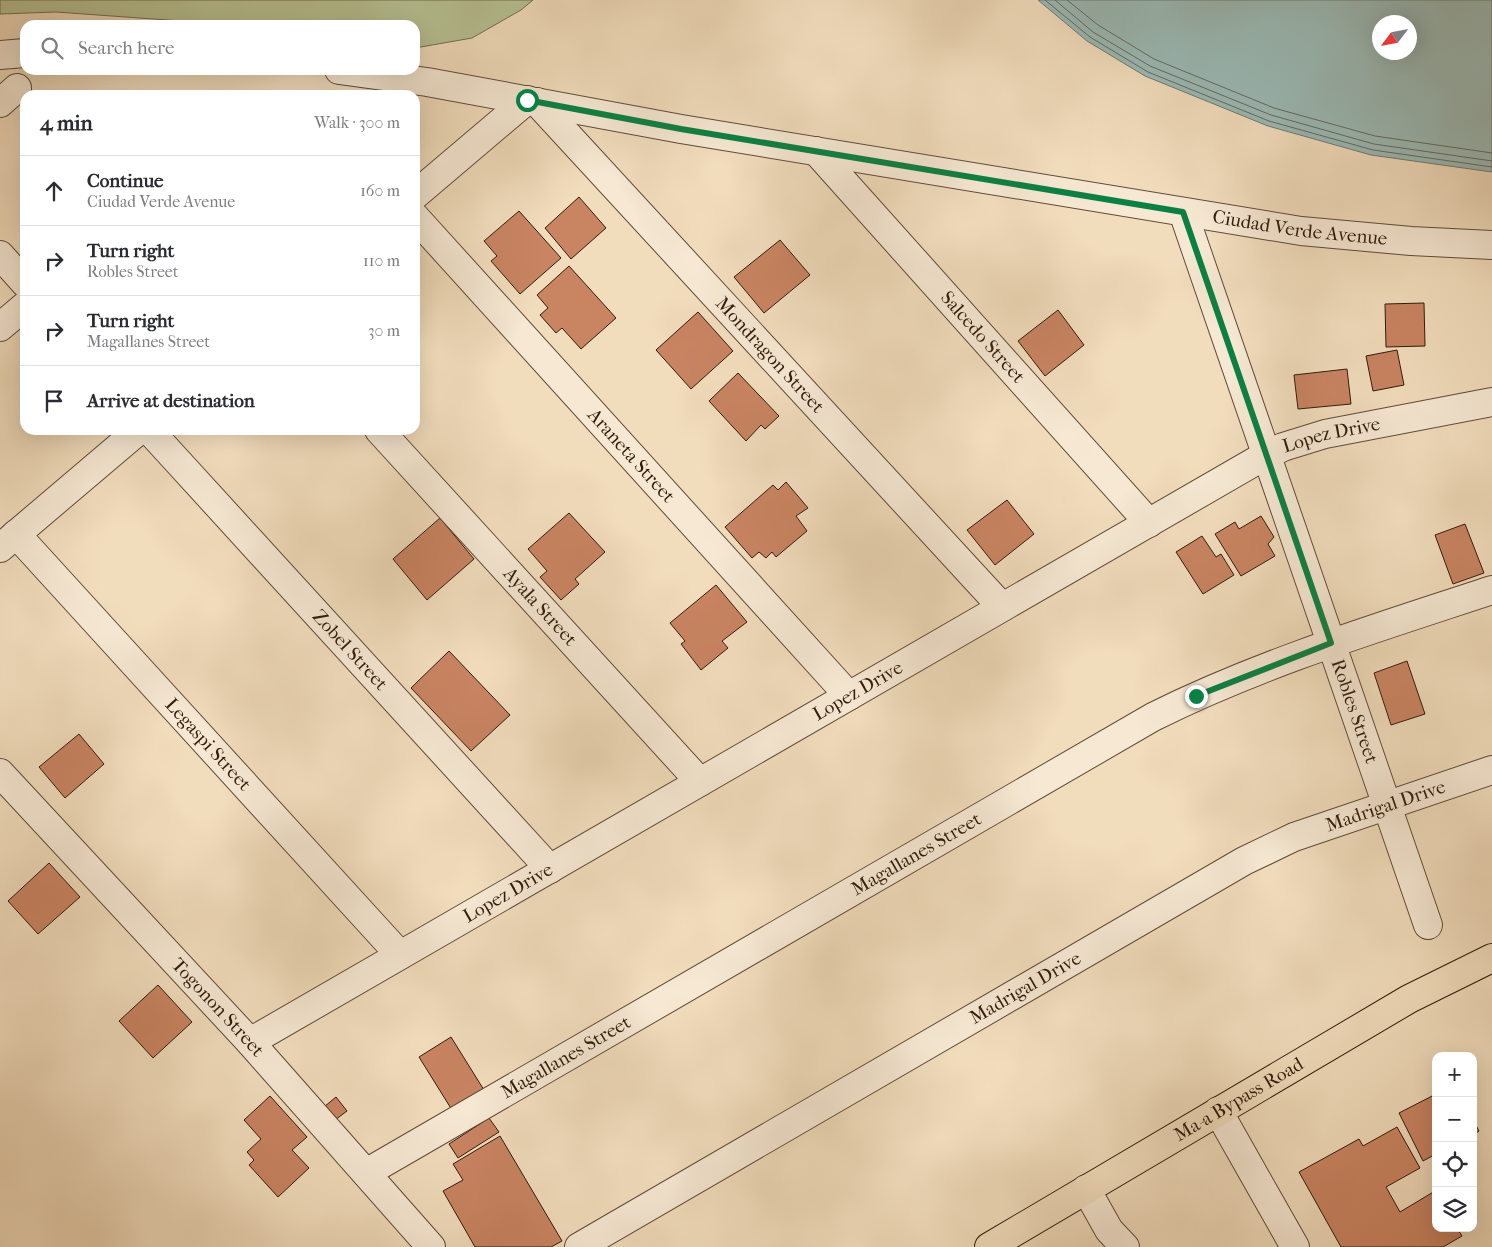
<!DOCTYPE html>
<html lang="en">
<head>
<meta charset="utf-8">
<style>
	body { margin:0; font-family:"IM FELL French Canon",serif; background:#f7f7f7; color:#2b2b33 }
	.controls { position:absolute; right:15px; bottom:15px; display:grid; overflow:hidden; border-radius:10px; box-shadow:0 5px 20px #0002 }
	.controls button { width:45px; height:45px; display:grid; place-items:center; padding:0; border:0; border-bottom:1px solid #e1e1e2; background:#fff; color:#2b2b33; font:25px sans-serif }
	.compass { position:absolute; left:1372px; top:15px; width:45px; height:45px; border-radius:50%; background:#fff; box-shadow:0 5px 20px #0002; rotate:238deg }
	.stop { position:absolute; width:15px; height:15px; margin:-11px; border:4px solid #0b8043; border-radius:50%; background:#fff }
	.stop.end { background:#0b8043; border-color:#fff; box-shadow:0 1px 5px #0008 }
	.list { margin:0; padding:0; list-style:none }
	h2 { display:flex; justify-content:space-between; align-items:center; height:65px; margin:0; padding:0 20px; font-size:21px }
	h2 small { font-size:16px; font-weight:400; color:#7c7c81 }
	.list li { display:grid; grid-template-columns:32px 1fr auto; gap:15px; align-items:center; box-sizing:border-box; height:70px; padding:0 20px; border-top:1px solid #e1e1e2 }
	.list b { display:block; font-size:19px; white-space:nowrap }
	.list p { margin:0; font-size:16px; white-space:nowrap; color:#7c7c81 }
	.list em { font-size:16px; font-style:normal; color:#7c7c81 }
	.icon { flex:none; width:28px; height:28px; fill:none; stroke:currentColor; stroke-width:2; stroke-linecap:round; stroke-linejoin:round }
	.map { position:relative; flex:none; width:1492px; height:1247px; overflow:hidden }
	.search { position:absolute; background:#fff; box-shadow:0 5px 20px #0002; left:20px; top:20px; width:400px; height:55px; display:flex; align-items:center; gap:12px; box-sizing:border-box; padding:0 18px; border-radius:15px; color:#7c7c81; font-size:19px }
	.panel { position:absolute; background:#fff; box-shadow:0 5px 20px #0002; left:20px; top:90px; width:400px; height:345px; border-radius:15px }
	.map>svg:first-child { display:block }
	.green { fill:#b7c193; stroke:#746e4f }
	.water { fill:#9bbab6; stroke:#707a72; fill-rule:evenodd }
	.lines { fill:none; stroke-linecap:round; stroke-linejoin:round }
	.shore { stroke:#666a60; stroke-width:1 }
	.building { fill:#c98462; stroke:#301b0b }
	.minor-casing { stroke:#604b37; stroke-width:30 }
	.major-casing { stroke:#301b0b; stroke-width:30 }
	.minor { stroke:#f6e8d3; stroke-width:28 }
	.major { stroke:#f1dcbc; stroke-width:28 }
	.route { stroke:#0b8043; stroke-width:6 }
	.labels { text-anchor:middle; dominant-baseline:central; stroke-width:4.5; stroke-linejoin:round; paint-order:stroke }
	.street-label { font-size:19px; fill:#301b0b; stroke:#f6e8d3 }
</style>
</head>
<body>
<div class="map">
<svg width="1492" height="1247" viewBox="0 0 1492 1247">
	<rect width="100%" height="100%" fill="#f1dcbc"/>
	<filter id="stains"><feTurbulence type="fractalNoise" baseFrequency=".004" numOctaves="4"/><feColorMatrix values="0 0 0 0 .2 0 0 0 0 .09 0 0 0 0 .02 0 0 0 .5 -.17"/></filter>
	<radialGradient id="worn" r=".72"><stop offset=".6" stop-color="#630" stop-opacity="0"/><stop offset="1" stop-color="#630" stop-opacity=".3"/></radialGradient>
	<path class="green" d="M0,0h533l-12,10 -49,28 -57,10v-23h-178l-181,-13 -56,2z"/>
	<path class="water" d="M1038,0h454v172l-121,-17 -103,-29 -123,-50 -58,-35zM1380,22h30v30h-30z"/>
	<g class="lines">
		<path class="shore" d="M1045,0l45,37 58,35 121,49 104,29 119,17
			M1055,0l38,32 57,34 121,49 103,29 118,17
			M1067,0l31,25 56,34 120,49 101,28 117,17"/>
	</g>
	<path class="building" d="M579,197l27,31 -35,31 -26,-31z
		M519,211l42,47 -41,36 -29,-33 6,-5 -13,-15z
		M780,240l30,35 -46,38 -30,-36z
		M569,266l47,52 -35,31 -19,-21 -6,5 -16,-18 8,-7 -11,-13z
		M1424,303l1,43 -39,1 -1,-43z
		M1058,310l26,35 -39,31 -27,-35z
		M698,312l35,39 -42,38 -35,-39z
		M1397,350l7,35 -31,6 -7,-35z
		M1347,369l4,35 -53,5 -4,-34z
		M738,373l41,43 -14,13 -4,-4 -15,16 -37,-40z
		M786,482l22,26 -12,8 11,15 -31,26 -4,-5 -6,6 -7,-6 -7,6 -27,-31 48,-42 5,5z
		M1007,500l27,34 -39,31 -28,-35z
		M569,513l36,39 -30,27 4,5 -18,16 -21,-23 7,-6 -19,-22z
		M1261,516l13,21 -6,7 7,12 -34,20 -26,-42 20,-12 4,7z
		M440,518l34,41 -47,41 -34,-41z
		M1465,524l19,49 -31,11 -18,-49z
		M1202,536l14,21 5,-3 13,21 -31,19 -27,-42z
		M716,585l31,37 -25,19 6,7 -27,22 -20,-26 4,-3 -15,-18z
		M449,651l61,64 -39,36 -60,-63z
		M1407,661l18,53 -34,11 -17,-52z
		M79,734l25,30 -39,34 -26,-31z
		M49,863l31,34 -42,37 -30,-33z
		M158,985l34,37 -39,36 -34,-37z
		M451,1037l33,53 -32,20 -33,-53z
		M1436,1094v60l-13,7 -24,-48z
		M270,1096l37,41 -15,13 17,18 -31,29 -29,-32 5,-5 -7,-8 14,-13 -17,-19z
		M336,1097l11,14 -12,9 -11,-13z
		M489,1118l10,14 -41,26 -9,-14z
		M1473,1120l6,11 -6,4z
		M1397,1127l23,41 -34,19 14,25 35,-21 1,37h21l5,8 -19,11h-102l-42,-75 60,-33 4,7z
		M500,1136l62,105 -11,6h-76l-32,-56 20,-11 -10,-16z"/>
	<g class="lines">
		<defs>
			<g id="minor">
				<path d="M0,55l25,-2"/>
				<path id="s1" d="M339,70l88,12 254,47 620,102 110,10 81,4"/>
				<path id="s2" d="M537,102l465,505"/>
				<path d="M0,103l17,-15"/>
				<path id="s3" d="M816,151l333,372"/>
				<path d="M415,195l112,-95"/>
				<path id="s4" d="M1183,212l245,713"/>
				<path id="s5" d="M415,217l434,479"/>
				<path d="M0,255l25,28"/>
				<path d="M0,327l25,-21"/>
				<path id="s6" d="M149,430l401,439"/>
				<path id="s7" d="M379,430l321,352"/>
				<path id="s8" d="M16,534l384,421"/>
				<path d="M0,548l139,-118"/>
				<path id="s9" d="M0,773l250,269 181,205"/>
				<path id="s10" d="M250,1042l1016,-587 17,-8 42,-13 167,-32"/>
				<path d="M1218,1111l77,136"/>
				<path id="s11" d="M366,1173l787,-456c108,-54 224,-89 339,-127"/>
				<path d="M1086,1189l23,41 16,17"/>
				<path id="s12" d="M579,1247l665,-386 50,-24 198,-67"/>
			</g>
			<g id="major">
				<path id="s13" d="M989,1247l420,-248 83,-41"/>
			</g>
		</defs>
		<use href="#minor" class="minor-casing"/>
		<use href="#major" class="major-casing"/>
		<use href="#minor" class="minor"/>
		<use href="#major" class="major"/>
	</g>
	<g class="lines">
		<path class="route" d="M527,100l154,29 502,83 148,431 -135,53"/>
	</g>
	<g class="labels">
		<g class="street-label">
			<text stroke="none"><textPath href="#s1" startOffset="974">Ciudad Verde Avenue</textPath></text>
			<text stroke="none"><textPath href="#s3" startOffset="250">Salcedo Street</textPath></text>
			<text stroke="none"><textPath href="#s2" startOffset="344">Mondragon Street</textPath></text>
			<text stroke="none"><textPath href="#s10" startOffset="1242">Lopez Drive</textPath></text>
			<text stroke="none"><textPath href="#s5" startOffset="322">Araneta Street</textPath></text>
			<text stroke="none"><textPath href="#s7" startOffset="239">Ayala Street</textPath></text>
			<text stroke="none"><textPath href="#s6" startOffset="298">Zobel Street</textPath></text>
			<text stroke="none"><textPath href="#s10" startOffset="702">Lopez Drive</textPath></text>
			<text stroke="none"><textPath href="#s4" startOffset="528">Robles Street</textPath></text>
			<text stroke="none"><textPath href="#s8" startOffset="285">Legaspi Street</textPath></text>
			<text stroke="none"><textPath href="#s12" startOffset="921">Madrigal Drive</textPath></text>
			<text stroke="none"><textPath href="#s11" startOffset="636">Magallanes Street</textPath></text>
			<text stroke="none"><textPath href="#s10" startOffset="298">Lopez Drive</textPath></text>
			<text stroke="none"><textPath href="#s12" startOffset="516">Madrigal Drive</textPath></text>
			<text stroke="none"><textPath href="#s9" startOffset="320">Togonon Street</textPath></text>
			<text stroke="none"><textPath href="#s11" startOffset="231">Magallanes Street</textPath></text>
			<text stroke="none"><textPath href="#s13" startOffset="290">Ma-a Bypass Road</textPath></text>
		</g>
	</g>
	<rect width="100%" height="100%" filter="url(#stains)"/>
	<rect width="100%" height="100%" fill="url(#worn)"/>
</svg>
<div class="controls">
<button>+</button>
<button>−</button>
<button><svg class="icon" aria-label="locate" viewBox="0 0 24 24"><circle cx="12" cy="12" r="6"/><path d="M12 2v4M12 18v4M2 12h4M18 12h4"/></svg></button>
<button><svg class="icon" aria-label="layers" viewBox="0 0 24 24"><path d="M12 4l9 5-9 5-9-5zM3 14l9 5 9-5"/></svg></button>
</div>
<svg class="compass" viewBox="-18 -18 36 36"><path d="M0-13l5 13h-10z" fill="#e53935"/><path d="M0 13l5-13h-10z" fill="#7c7c81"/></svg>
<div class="stop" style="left:527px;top:100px"></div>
<div class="stop end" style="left:1196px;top:696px"></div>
<div class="search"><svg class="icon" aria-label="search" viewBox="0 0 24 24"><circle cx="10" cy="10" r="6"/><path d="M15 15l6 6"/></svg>Search here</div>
<section class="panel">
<h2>4 min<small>Walk · 300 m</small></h2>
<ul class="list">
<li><svg class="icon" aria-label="ahead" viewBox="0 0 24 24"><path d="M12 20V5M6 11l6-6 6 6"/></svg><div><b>Continue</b><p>Ciudad Verde Avenue</p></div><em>160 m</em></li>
<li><svg class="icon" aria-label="right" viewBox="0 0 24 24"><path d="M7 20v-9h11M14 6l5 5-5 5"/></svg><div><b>Turn right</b><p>Robles Street</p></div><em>110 m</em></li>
<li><svg class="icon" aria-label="right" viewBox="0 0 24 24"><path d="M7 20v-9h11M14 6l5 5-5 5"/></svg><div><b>Turn right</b><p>Magallanes Street</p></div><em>30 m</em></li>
<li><svg class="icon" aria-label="arrive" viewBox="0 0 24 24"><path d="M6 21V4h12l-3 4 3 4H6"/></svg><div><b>Arrive at destination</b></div></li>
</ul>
</section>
</div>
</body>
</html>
